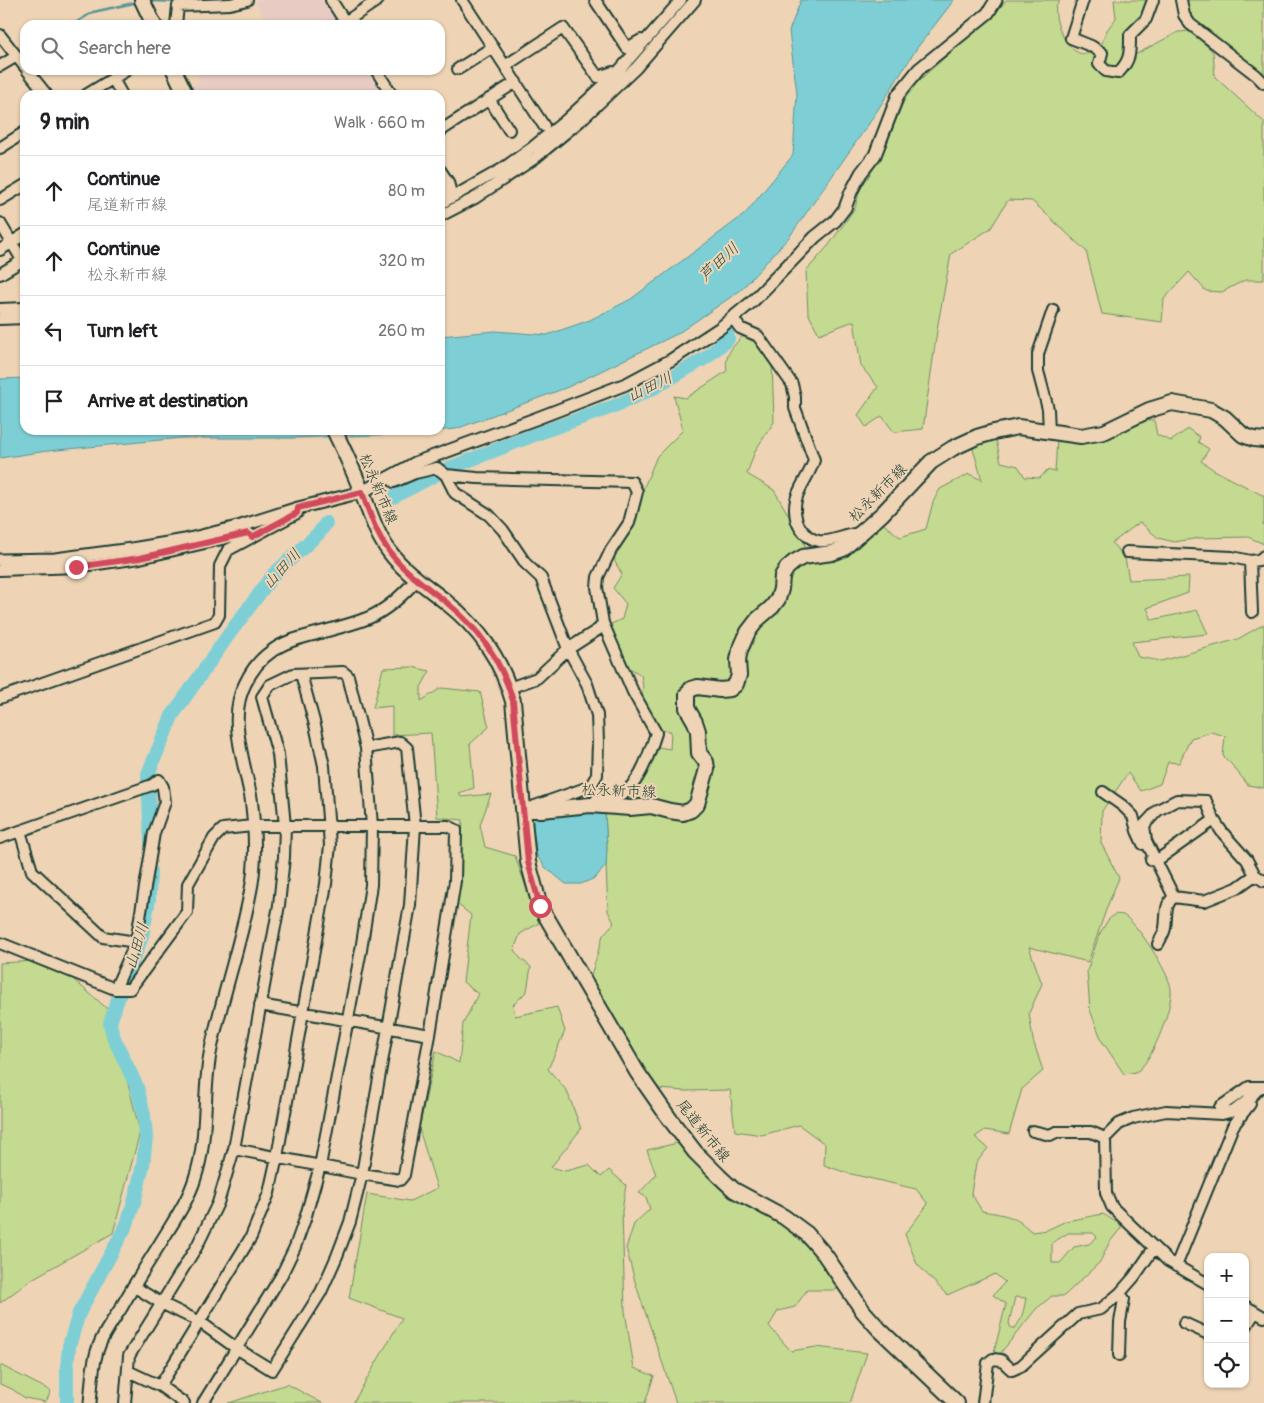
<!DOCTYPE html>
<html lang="en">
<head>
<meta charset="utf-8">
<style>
	body { margin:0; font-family:Pangolin,"Klee One",sans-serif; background:#f2f2f2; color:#202124 }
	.controls { position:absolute; right:15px; bottom:15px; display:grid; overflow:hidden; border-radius:10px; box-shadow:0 1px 4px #0004 }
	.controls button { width:45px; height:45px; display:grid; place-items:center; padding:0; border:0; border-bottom:1px solid #e0e0e0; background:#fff; color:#202124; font:25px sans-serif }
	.stop { position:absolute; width:15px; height:15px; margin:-11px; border:4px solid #d1495b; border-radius:50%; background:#fff }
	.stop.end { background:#d1495b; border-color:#fff; box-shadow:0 1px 5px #0008 }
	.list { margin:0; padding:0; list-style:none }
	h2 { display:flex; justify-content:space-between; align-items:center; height:65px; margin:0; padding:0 20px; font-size:21px }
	h2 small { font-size:16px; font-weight:400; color:#757577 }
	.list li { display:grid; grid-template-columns:32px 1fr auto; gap:15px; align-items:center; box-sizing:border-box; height:70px; padding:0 20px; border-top:1px solid #e0e0e0 }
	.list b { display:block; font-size:19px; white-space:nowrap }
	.list p { margin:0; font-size:16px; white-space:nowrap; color:#757577 }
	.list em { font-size:16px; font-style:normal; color:#757577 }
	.icon { flex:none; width:28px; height:28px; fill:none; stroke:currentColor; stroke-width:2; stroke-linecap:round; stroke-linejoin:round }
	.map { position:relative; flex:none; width:1264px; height:1403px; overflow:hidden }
	.search { position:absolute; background:#fff; box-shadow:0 1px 4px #0004; left:20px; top:20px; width:425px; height:55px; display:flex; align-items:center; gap:12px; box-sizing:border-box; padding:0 18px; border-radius:15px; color:#757577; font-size:19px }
	.panel { position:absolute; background:#fff; box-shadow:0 1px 4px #0004; left:20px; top:90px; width:425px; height:345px; border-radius:15px }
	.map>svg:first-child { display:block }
	.built { fill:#e8ccc4 }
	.green { fill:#c3da90; stroke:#718c62; fill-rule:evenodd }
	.water { fill:#7ecfd5; stroke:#589595 }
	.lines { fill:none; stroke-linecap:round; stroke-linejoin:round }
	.stream { stroke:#589595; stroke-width:2.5 }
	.river { stroke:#7ecfd5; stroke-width:14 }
	.minor-casing { stroke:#1f3d34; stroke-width:14 }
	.tertiary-casing { stroke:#1f3d34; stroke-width:15 }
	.secondary-casing { stroke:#1f3d34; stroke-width:18 }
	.minor { stroke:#eed4b5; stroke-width:10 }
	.tertiary { stroke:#eed4b5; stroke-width:11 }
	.secondary { stroke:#eed4b5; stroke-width:14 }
	.route { stroke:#d1495b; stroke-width:6 }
	.labels { text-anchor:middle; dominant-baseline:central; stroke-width:4; stroke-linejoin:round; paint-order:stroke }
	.street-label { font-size:15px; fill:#1f3d34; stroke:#eed4b5 }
	.water-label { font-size:16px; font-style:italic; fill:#284c44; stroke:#eed4b5 }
</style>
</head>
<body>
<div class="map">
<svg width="1264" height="1403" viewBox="0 0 1264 1403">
	<rect width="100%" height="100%" fill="#eed4b5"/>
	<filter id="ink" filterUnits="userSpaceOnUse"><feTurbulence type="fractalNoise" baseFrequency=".02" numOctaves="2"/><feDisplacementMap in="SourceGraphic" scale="10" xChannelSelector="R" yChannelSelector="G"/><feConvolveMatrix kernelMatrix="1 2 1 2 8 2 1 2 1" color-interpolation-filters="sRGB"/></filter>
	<g filter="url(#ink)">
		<path class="built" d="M259,0h68l16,25h-93l13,-8 -8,-16z
			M195,70h177l16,25h-197l-4,-8 13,-5z"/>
		<path class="green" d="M1006,0h54c-1,2 -3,5 -4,7 -3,15 12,48 29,47 5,0 10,-4 15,-6l7,-18 9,-12 -2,-18h33l-1,17 -18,17 1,24 49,-26 13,-1 22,21 2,25 49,45v158h-19l-23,12 -16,-1 -17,-19 -25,27 -2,23 -60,-8 -16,-63 -54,-50 -24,-1 -17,28 -40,26 -13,70 -15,105 -29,3 -12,-16 -16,11 -8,-12 20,-28 -17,-21 -7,-45 -35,13 -11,-21 -2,-42 23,-26 26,-37 5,-19 21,-31 19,-48 8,-18 17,-17 75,-67z
			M1185,0h79v76l-72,-54z
			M743,336l10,1 19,25 2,60 -19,29 -8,23 27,16 29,50 4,12 -9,7 25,3 31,-14 27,-26 19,15 26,-8 7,-27 7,-13 29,-15 13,6 -10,-35 23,-10 6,27 17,4 7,11 15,1 7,-8 8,2 2,-34 78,-17 19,-1 3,15 14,6 17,-12 12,8 -2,5 11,7 -8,12 13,9 48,25h2v27l-1,3 1,1v18l-16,-7 -48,1 -26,4 -16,-4 -18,-16 -28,21 13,15 4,22 60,-3 -1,16 -41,15 5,12 45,-10 11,24 -76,8 6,15 23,4 77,-22 26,-15v164l-16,-3 -16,-20 -9,-9 2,-20 -14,-4 -20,6 -12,25 -11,-1 -8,22 -19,7 -13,-18 -26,38 -1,32 18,35 -12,29 -19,55 -59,-15 13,37 -13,29 4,27 10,31 -21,18 -13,45 -24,-4 -10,7 13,11 -12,15 -5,30 11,18c24,4 32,4 50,21l15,-2 19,-9 37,-7 18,11v3l-12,15 -9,19 -36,34h-12l-16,13 -37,46 -5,-3 12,-48 -13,-9 12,-13 -10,-8 -48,21 -30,-31 -12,-30 23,-30 -12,-15 -69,-16 -23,-8 1,-21 -26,-19 -37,10 -27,-4 -5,-41 -45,1 -26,-2 -26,-36 -43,-74 13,-44 11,-12 -6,-12 -2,-45 1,-20 -2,-32 35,-33 18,-34 12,2 1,-18 -15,-1 -15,-28 2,-16 -2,-11 -16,-10 -18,-39 15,-7 4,-15 -13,-16 9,-14 -7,-12 -1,-13 28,-57 15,-36 26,-26 -9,-34 12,2 41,-27c-3,-16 5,-24 16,-35zM1068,1233h25l4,4 -8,7 -15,3 -14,16h-8v-20zM1015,1297l11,1c-2,11 -4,22 -11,30h-4l-2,-5z
			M412,667l18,4 -9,16v14l20,-13 39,4 9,35 -19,17 4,44 -15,5 2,4 30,-3 -11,31 5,22 30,9 24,67 -19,11 -6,16 7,9 10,8 -4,24 -14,14 2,11 42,-9 8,24 -17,38 19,22 14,38 -30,38 14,4 24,-6 12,12 8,-7 17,15 -4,26 3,100 9,57 20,8 -9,27h-292l49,-85 -53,-20 18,-104 43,7 27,-13 -18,-59 17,-78 23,12 4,-39 15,-30 -15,-12 8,-67 -14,-11 6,-84 -26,-3 -6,-84 -39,2v-29l-19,2 10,-40z
			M1115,914c2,1 5,0 8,1 13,6 47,59 48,74 2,18 -18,69 -32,81 -4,3 -10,3 -15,4l-22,-33 -12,-31 -3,-39 12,-36 9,-15z
			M51,960l59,51 30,121 -27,101 -81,46 -32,24v-340z
			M678,1143l42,43 69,42 29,25 23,35 -7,2h-27l-12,17 -17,4 -9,15 22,25 25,-4 51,6 -17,50h-174l-40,-118 -10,-37 8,-24 16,-15 -4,-12 -7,-4 17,-18 -9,-25z
			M0,1365l51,26 -5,11 -21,-4 -13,-9 -12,-5z
			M287,1384l35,19h-94h1z"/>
		<path class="water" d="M801,0h153l-37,48 -49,77 -78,111 -49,54 -64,44 -109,53 -112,42 -55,5 -109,4h-111l-134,13 -47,7v-79l25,-1v52h415v-94l55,-5 52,4 43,-15 41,-21 114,-85 48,-59 4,-62 -8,-62z
			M593,811l12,3 2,32 -1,20 -11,12 -14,6h-15l-21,-17 -8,-11 -5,-32 6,-8z"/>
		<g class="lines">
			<path class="stream" d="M153,1l26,1
				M72,25l21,-13 41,-9"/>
			<path class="river" d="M393,497l54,-28 95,-37 73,-26 39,-18 53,-31 21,-18 -1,-7
				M151,844l-3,-70 24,-58 55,-79 47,-63 45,-41 7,-10
				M67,1403v-34l2,-23 10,-33 48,-89 8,-25 8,-34 3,-28 -2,-22 -7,-28 -24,-51 -3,-13 5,-16 27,-71 7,-37 1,-29"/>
			<defs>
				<path id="minor" d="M331,0l16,25
					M462,0l82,126
					M595,0l32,48 14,-8
					M1083,0l-12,38 20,8 11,7 -3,11 7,7 12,2c13,-13 12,-21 12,-38l16,-16 7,-19
					M1181,0l3,15 6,9 66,51 8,8
					M345,22l33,-22
					M176,25l2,-19 52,-2 17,-4
					M0,35l25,32
					M0,66l17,-10
					M505,66l58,-38 35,49 15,-5 3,2
					M458,69l35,-22
					M27,70l20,25
					M376,70l16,25
					M113,79l9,16
					M86,95l41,-25
					M489,99l20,31
					M440,131l76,-49
					M0,148l25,-16
					M440,170l8,12 2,8 -6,9
					M0,200l25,-15
					M440,204l62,-35 31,-22 32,-26 51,-47 65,-74
					M440,216l35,-18 60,-40 45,-37 56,-53 59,-68
					M0,223l25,42
					M0,250l25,-16
					M0,274l25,-15
					M0,309l25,-1
					M732,317l8,11 18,8 34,48 3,13v11l19,52c-4,15 -15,26 -18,40 -2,8 -1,19 3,26 18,27 35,11 60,7
					M0,319l25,-1
					M1049,432l-1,-23 -10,-38v-17l15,-44
					M446,475l31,3 155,4 5,10 -8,31 -18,27 -13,27 -1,10 6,36 -4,6 -31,20 -31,29 -28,10
					M389,477l5,5 21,-9 22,-5 9,7 9,18 34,22 14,15 23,34 15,14 27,71 19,35 10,31 1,27 -1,33 -6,10 -8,4 -51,18
					M1127,552l105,5 18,4 9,-1 5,-4
					M1250,561l2,51
					M0,570l76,-3 64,-9 108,-25 5,4
					M0,698l215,-76 4,-7 1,-49 8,-16 69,-37 1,-5
					M1103,792l20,14 10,10 4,15 6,13
					M596,800c5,0 11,0 16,-1 25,-6 37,-44 44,-66l-23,-41 -30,-69
					M20,831l12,40 71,66 33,5
					M0,838l152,-53 7,-5 4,7 2,15 -11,31 -18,109 -21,47
					M1151,860l5,1 58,-41
					M1255,875l-8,-15 -25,-28 -8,-12 -8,-19 -29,-1 -19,10 -14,15 2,16 28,56 30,4 33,-13 18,-13 9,6
					M0,943l115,46h15l57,-77 1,-28 26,-46 9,-9 30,-3h195l8,4 -1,51 -25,154 -26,140 -4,5 -38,-6 -128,-25
					M1158,944c2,-5 6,-10 7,-16 2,-11 -1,-24 9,-31
					M260,1005l170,30
					M1220,1107l29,-20h11
					M1033,1131l17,4 6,-3h35l14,6
					M1176,1266l57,-140 17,-22
					M1208,1284l-40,-23 -56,-54 -6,-14 -1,-55 14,-14 14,-6 33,-7 56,3 12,-3 13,-10 13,-14h4
					M133,1286l28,17 39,19 36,26 36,22 49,-78 16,-36 13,-34 12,-48 48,-269 5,-79 -8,-78 -7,-6 -34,6
					M1245,1306l19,11
					M1184,1323l24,11
					M1245,1328l10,-16
					M1119,1355l1,-33 4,-23 -4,-6
					M128,1371l32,15 24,17
					M160,1386l91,-149 18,-44 8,-36 49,-273 4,-39 -6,-79 -9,-41 -14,-51
					M125,1403l4,-47 68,-110 21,-43 16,-54 45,-244 5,-48 1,-31 -7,-72 -16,-57 8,-12 23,-11 50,-2 5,4 18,72 6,78 -1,59 -10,65 -41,216 -15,53 -10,28 -14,29 -78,127
					M983,1403l5,-40 5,-4 8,1 11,10 9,-4 57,-52 23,-5 19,-16 14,-16 20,-29"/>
				<path id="tertiary" d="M0,560l55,-1 77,-10 53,-9 56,-14 57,-18 64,-16 53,-29 120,-44 91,-35 45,-24 49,-32 33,-27 62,-64 20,-16 10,-13 6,-16 10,-19 14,-18 23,-60 21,-26 69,-56 8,-13
					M90,1403c2,-20 2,-43 11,-62 5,-11 13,-22 20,-33 14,-25 30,-50 45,-74 11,-18 23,-36 29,-56 14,-41 7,-87 16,-129 11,-52 29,-103 39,-155 7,-31 5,-65 1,-96 -6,-35 -24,-80 -6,-114 6,-13 15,-25 27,-33 14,-11 33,-14 50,-19 15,-4 31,-8 46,-14 19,-8 35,-23 49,-39"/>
				<path id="secondary" d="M142,0l12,25
					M174,70l12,25
					M334,430c10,21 20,41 28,63 8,19 14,41 27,58 15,21 37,35 57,51 34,27 55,57 67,99l15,161 12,44 97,166 32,46 26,34 24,24 15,14 50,27 23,17 18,21 38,56 16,18 78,74
					M524,810h18l48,-5 40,3 21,-2 19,5 13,2 8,-3 6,-6 10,-35 -1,-7 -7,-9 -1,-22 -3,-9 -8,-14v-14l4,-5 7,-2 22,3 10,-1 6,-5 3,-9 -1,-15 2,-10 8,-18 10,-13 14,-12 6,-8 3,-10 1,-13 5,-8 7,-6 9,-5 29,-4 11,-4 39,-35 49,-52 22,-14 24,-11 17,-5 24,-5 63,9 23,-4 45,-22 23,-7 39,7 14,8 18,17 11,4 10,1"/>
			</defs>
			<use href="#minor" class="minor-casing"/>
			<use href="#tertiary" class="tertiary-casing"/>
			<use href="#secondary" class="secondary-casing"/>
			<use href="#minor" class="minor"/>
			<use href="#tertiary" class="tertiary"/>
			<use href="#secondary" class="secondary"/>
		</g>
	</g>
	<g class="lines" filter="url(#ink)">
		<path class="route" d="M76,567l64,-9 108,-25 4,4 45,-24 1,-5 64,-16c7,20 14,42 27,59 15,21 37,35 57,51 33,27 55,57 67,99l15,161 12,44"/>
	</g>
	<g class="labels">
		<g class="street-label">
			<text transform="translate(378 489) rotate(67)">松永新市線</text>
			<text transform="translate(878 493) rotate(-45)">松永新市線</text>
			<text transform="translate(619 791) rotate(2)">松永新市線</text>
			<text transform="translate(703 1131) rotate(51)">尾道新市線</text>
		</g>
		<g class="water-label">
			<text transform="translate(719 262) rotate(-43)">芦田川</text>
			<text transform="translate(650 387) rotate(-26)">山田川</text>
			<text transform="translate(282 569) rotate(-47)">山田川</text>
			<text transform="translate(137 946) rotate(-73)">山田川</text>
		</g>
	</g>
</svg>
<div class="controls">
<button>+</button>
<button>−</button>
<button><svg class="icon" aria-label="locate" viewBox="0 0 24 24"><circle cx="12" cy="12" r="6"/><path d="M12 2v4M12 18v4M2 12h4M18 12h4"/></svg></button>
</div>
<div class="stop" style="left:540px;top:906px"></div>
<div class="stop end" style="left:76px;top:567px"></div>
<div class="search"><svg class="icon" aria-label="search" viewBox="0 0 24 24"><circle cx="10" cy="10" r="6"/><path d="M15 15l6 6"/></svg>Search here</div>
<section class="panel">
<h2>9 min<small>Walk · 660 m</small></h2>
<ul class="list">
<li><svg class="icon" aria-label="ahead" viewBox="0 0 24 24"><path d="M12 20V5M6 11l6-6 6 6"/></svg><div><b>Continue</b><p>尾道新市線</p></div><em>80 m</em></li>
<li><svg class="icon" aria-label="ahead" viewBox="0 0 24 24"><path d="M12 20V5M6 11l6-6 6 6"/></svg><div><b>Continue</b><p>松永新市線</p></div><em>320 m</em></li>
<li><svg class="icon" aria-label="left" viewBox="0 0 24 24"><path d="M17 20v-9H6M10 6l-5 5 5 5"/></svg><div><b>Turn left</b></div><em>260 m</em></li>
<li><svg class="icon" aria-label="arrive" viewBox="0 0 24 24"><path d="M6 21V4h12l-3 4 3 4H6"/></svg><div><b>Arrive at destination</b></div></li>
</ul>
</section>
</div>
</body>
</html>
